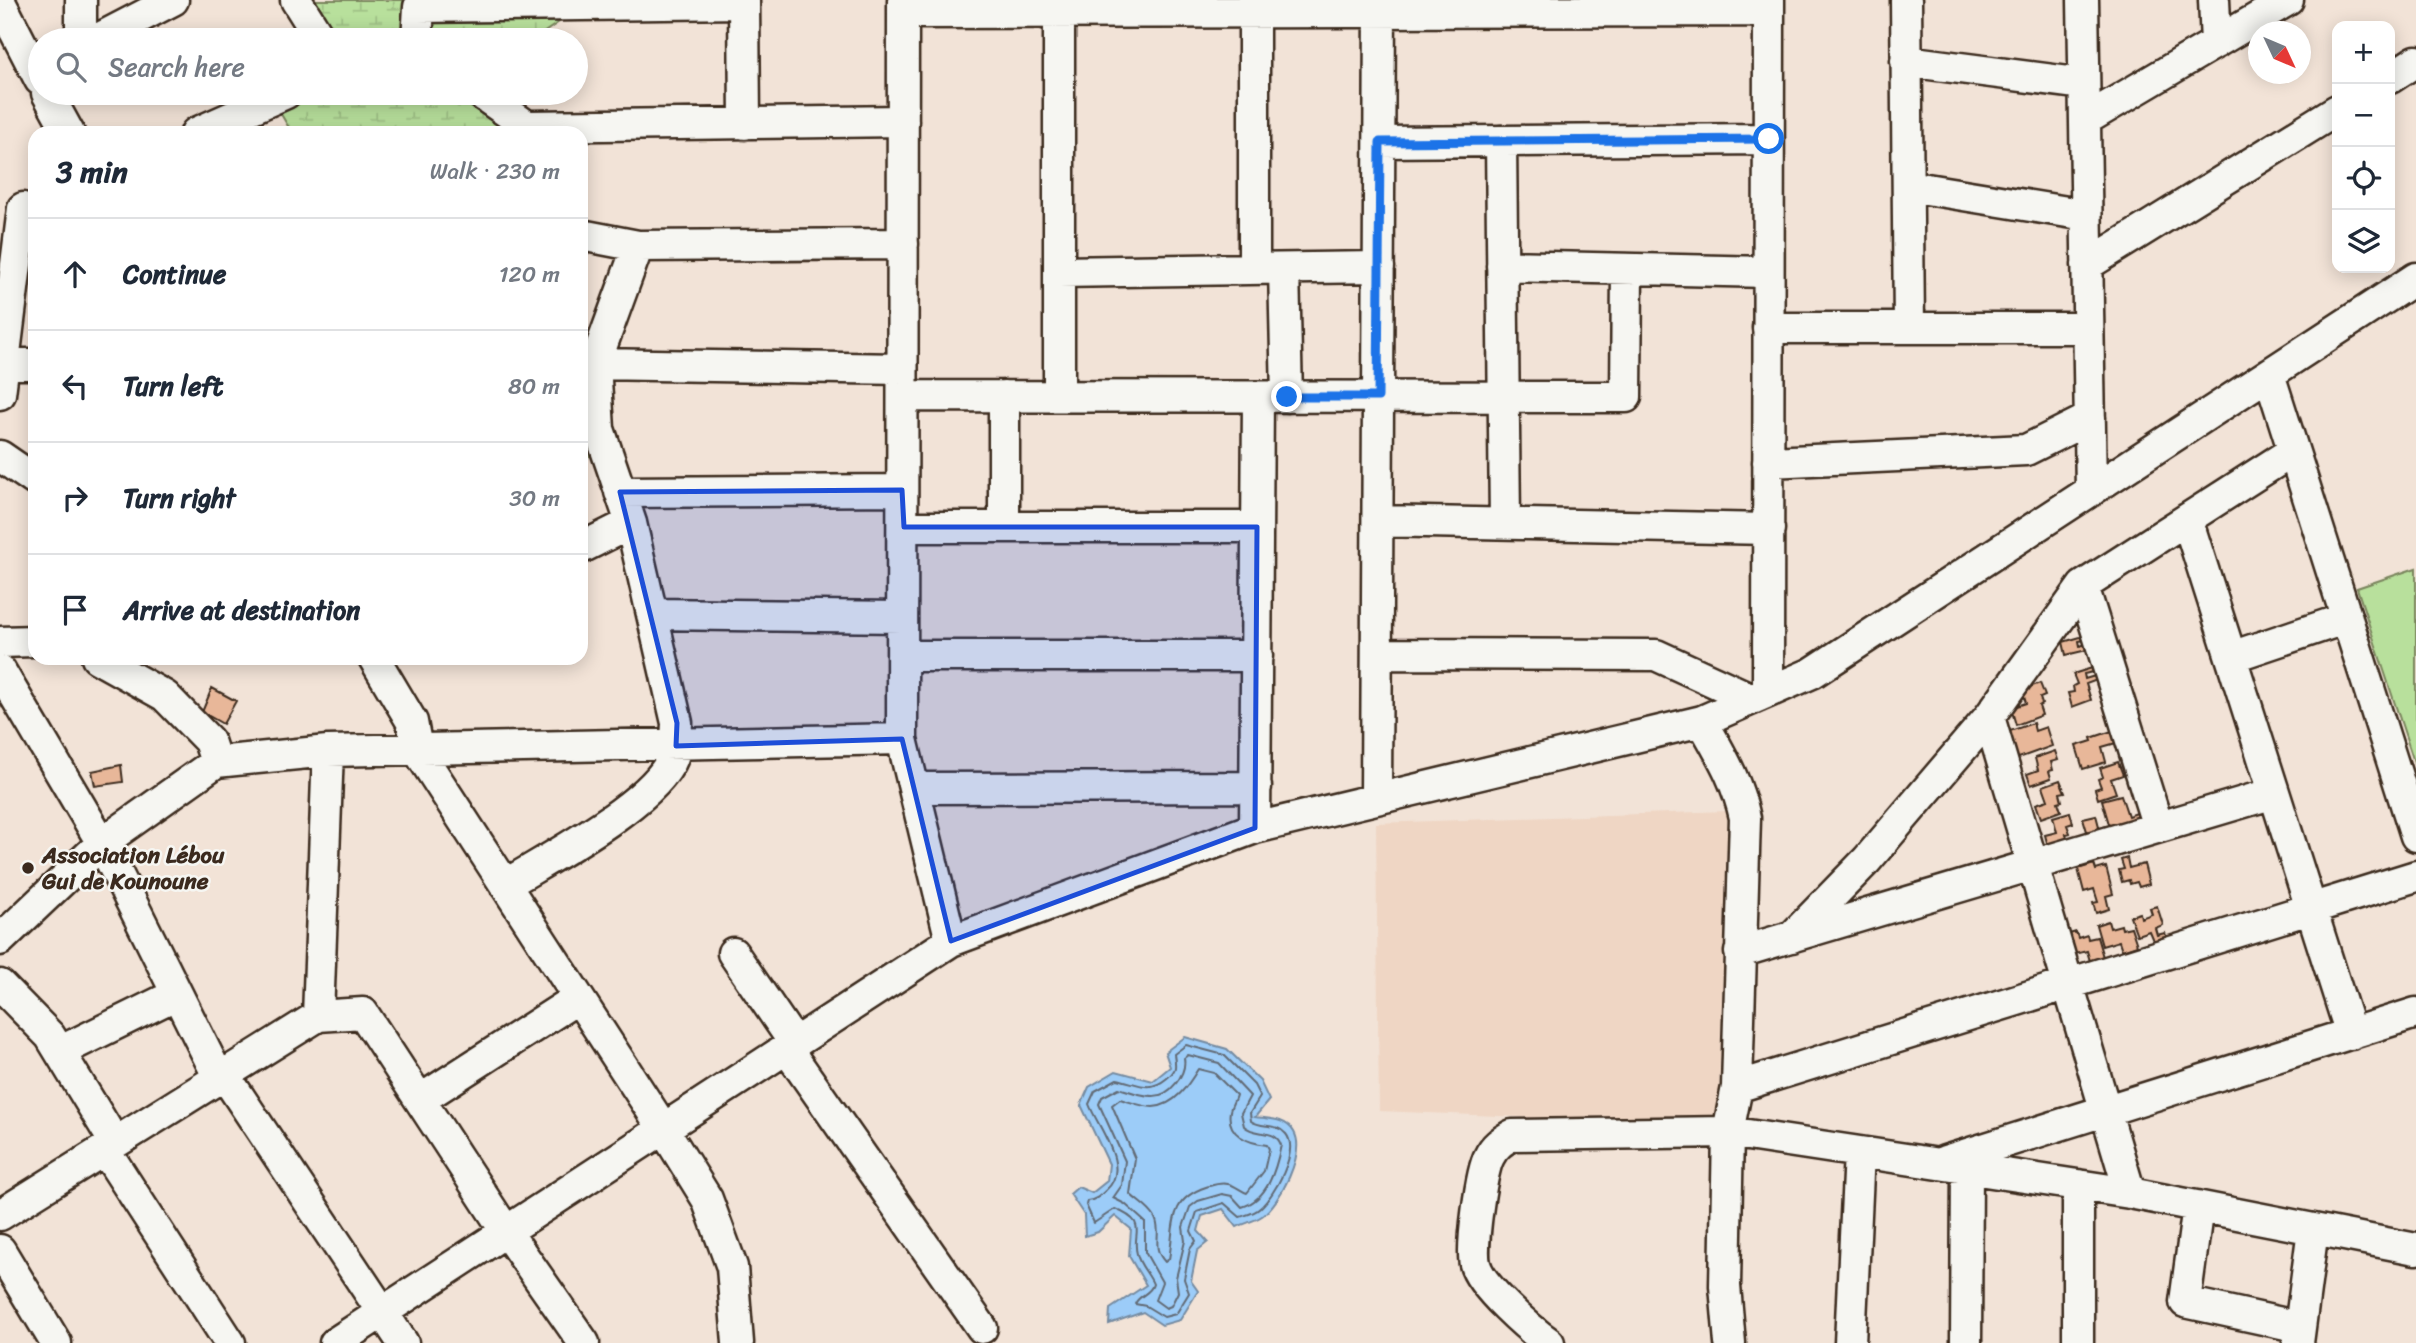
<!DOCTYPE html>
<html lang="en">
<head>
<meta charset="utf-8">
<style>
	body { margin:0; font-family:Sriracha,sans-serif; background:#f2f2f3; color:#1f2937 }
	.controls { position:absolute; right:21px; top:21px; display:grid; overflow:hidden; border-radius:14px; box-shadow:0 4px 18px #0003 }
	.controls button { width:63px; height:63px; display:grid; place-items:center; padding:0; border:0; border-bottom:2px solid #e0e1e3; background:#fff; color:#1f2937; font:35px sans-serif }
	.compass { position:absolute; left:2248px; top:21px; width:63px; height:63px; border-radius:50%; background:#fff; box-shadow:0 4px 18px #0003; rotate:134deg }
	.stop { position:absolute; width:21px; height:21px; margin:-16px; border:5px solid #1a73e8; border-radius:50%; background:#fff }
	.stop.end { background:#1a73e8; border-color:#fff; box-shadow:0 2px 7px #0008 }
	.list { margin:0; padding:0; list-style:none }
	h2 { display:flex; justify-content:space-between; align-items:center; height:91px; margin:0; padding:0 28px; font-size:30px }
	h2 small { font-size:23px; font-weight:400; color:#747a83 }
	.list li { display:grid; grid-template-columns:46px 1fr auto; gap:21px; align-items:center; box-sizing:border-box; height:112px; padding:0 28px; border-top:2px solid #e0e1e3 }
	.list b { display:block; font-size:26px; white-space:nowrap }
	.list em { font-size:23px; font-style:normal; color:#747a83 }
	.icon { flex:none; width:38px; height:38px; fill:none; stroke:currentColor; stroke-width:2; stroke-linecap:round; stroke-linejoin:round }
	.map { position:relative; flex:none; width:2416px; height:1343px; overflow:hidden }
	.search { position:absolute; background:#fff; box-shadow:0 4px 18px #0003; left:28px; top:28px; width:560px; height:77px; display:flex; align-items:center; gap:18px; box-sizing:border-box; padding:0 24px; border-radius:38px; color:#747a83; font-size:26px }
	.panel { position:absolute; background:#fff; box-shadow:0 4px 18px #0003; left:28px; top:126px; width:560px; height:539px; border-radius:21px }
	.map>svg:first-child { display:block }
	.built { fill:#efd6c4 }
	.grass { fill:#b8e09c; stroke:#7a855d; stroke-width:2 }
	.wetland { fill:url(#wetland-marsh); stroke:#7a855d; stroke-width:2 }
	.water { fill:#9cccf8; stroke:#758ba1; stroke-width:2 }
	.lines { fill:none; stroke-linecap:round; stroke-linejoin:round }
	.shore { stroke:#626b75; stroke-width:2 }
	.building { fill:#e8b799; stroke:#3b2a1e; stroke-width:2 }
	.minor-casing { stroke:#3b2a1e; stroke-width:35 }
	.minor { stroke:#f6f6f2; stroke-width:30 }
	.route { stroke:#1a73e8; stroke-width:9 }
	.marked { fill:#1d4ed8; fill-opacity:0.2; stroke:#1d4ed8; stroke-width:5; stroke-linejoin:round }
	.poi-dot { fill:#3b2a1e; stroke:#f6f6f2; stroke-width:2.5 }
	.labels { text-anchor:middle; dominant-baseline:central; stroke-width:5; stroke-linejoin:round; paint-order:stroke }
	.poi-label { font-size:23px; font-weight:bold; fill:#3b2a1e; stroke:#f6f6f2; text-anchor:start }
</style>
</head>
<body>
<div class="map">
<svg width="2416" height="1343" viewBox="0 0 2416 1343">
	<defs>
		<pattern id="wetland-marsh" width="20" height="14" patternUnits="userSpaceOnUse" patternTransform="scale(1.75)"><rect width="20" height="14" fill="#b8e09c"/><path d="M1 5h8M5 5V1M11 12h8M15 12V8" fill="none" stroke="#9fc086"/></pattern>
	</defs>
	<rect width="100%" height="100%" fill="#f2e3d7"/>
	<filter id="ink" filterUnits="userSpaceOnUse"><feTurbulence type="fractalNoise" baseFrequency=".0143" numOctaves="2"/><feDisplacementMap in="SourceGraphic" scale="14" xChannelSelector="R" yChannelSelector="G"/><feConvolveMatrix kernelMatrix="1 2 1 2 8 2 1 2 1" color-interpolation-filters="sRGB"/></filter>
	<g filter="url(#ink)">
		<path class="built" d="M1728,811l-10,314 -339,-14 -3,-288z"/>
		<path class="grass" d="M2416,568v200l-59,-180z"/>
		<path class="wetland" d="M292,0h299l-58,40h-46l-5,-2 -5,2h-154z
			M317,93h193l8,40h-226l-14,-24z
			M581,392l20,57 -20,12z"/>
		<path class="water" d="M1185,1037l42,12 33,32 9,19 -14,17c14,2 31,1 39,15 12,21 -14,71 -32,84 -7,5 -17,7 -25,11l-14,-18 -21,7 -4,15 10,11 -11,9 -6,30 7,10 -18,29 -18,5 -19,-13 -34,12 1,-15 36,-24 -17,-29 2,-27 -16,-13 -17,16 -13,4 -1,-21 -14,-21 8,-7 14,6 15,-12 2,-17 -28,-59 8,-18 27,-16 37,10 17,-14 -5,-15z"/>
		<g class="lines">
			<path class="shore" d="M1186,1045l38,10 30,30 6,12 -10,16 1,8c11,8 25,1 35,13 14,17 -12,62 -26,74 -5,5 -14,7 -20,9l-16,-14 -27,9 -6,19 5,10 -6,8 -6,30 5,14 -13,21 -12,3 -18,-11 -11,-2c3,-9 16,-10 18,-20 -4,-10 -14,-19 -16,-30 -6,-21 13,-31 -22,-45l-21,14 -8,-18 1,-4c9,-1 13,-5 19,-11 26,-22 -8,-62 -17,-86l6,-13 22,-12c20,4 32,14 49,0 11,-9 10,-12 8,-25z
				M1188,1055l31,8 31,33 -9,17 3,13c12,11 31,2 37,19 -5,24 -13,54 -39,62l-10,-11 -10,-2 -24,7 -8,6 -7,20 2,14 -9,37 2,14 -7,14 -5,2 -11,-8 7,-18 -17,-30v-30l-20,-18 -12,-6 9,-13 3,-24 -26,-57 3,-7 17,-9c10,3 22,8 33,8 18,1 35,-22 32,-38z
				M1198,1069l16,4 22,22c-1,5 -5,10 -6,16 -4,24 18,32 37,34l2,4 -5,22 -17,22c-6,-2 -12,-8 -19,-9 -8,-2 -15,1 -22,3 -39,13 -31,39 -37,72l-4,3c-15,-16 -2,-27 -10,-44 -5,-10 -17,-16 -25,-24l5,-35 -23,-54 8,-6c11,3 22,8 33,8 22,-1 36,-23 45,-38z"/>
		</g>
		<path class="building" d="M2084,636l1,4 -6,1 1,5 6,-2 1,6 -21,5 -3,-13z
			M2092,668l1,4 -9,2 1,5 10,-3 2,4 -11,4 5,16 -19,7 -4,-14 6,-1 -1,-6 4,-2 -4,-10z
			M2040,683l5,13 -5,2 2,6 -3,2 3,9 -26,10 -5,-17 15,-5 -4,-13z
			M212,688l24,13 -13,23 -21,-12z
			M2033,723l2,8 11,-4 6,19 -36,13 -9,-27z
			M2112,731l4,12 -14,4 4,15 -23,7 -7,-23 16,-5 -1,-3z
			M2055,751l3,9 -7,2 2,8 -4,1 2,7 -20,7 -4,-11 11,-4 -3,-12z
			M2118,762l5,13 -12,4 5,14 -18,6 -3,-10 6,-2 -3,-8 5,-2 -3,-9z
			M121,765l2,17 -28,4 -3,-15z
			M2060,780l5,12 -5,1 2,8 -4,1 3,9 -20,7 -5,-14 12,-4 -5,-14z
			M2121,795l7,21 12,-4 3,9 -32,10 -9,-31z
			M2070,812l3,11 -6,2 3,8 -4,1 3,10 -20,6 -4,-15 12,-3 -4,-15z
			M2096,815l5,19 -12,4 -6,-20z
			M2127,858l2,10 15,-4 5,20 -10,3 -2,-5 -7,2 -1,-4 -7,2 -3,-12 5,-1 -3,-9z
			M2094,864l2,6 10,-3 7,27 -7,2 3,13 -13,4 -3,-10 5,-1 -4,-13 -10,3 -6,-23z
			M2157,906l6,19 -8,3 2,7 8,-2 2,5 -13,5 -5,-12 -12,4 -7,-19 10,-3 1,5 11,-4 -2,-6z
			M2108,921l2,7 11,-3 1,4 9,-2 6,18 -15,5 -3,-9 -17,5 -6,-21z
			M2076,932l2,6 9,-3 1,4 9,-2 6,20 -13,4 -3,-10 -16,4 -5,-20z"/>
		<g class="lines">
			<defs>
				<path id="minor" d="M296,0l25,40
					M744,0l1,124
					M903,0l-1,739 49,202
					M1254,0v269
					M1906,0l3,328
					M2083,0l8,491
					M2214,0l2,43
					M0,2l40,78
					M903,13l866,-2
					M1059,13v383
					M81,40v-40
					M96,40l77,-40
					M417,40l2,-33 325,-4
					M1906,61l178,23
					M2390,78l26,-17
					M47,93l22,40
					M480,93l47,33v7
					M2085,120l203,-120
					M527,126l376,-5
					M196,133l90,-40
					M1501,141l4,382
					M1380,142l389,-3
					M1908,186l178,29
					M581,235l57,11 265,-2
					M2087,265l250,-155
					M1502,266l266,6
					M1284,269l3,128
					M1059,272l320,-5
					M1768,328h320
					M5,364h30
					M595,364l307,5
					M2269,374l147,462
					M0,394l23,-186
					M903,396l723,1 1,-128
					M1004,396v131
					M0,456l35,24
					M1768,462l258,-12 64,-32
					M620,492l282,-2
					M2187,519l164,515
					M1378,521l391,8
					M904,527h353
					M581,548l50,-25
					M2083,586l75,241
					M653,614l249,3
					M0,642l35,-1
					M1377,654l279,1 96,44
					M902,656h355
					M2231,657l116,-39
					M97,658l68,38 44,45 7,21
					M374,658l38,64 5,27 246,379 44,71 25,68 6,76
					M0,670l102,173 117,235
					M1768,692l1,-692
					M1989,717l141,476
					M1702,721c19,34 35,59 43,97l-8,269 -9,45 -3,154 5,57
					M914,788l342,-1
					M1376,799l4,-799
					M1255,828l3,-431
					M505,885c44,-27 139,-77 164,-120 8,-12 7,-27 8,-42l-46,-200 -32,-94 -4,-65 43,-118
					M1792,937l75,-77 122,-143 94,-131 210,-135
					M0,940l102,-97 114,-81 112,-11 574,-12
					M1740,952l534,-159
					M733,953l62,91
					M0,985l50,51 65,107
					M318,1016l10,-265
					M787,1049l195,279
					M61,1051l116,-57
					M224,1074l179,269
					M1737,1087l679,-211
					M420,1100l158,-102
					M105,1150l125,193
					M1945,1161l471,-148
					M2198,1206l-13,96 115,25
					M0,1215l318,-199 45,-3 142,217 79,113
					M0,1250l56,93
					M335,1343l616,-402 304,-113 447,-107 110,-48 604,-395
					M1549,1343c-18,-13 -69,-57 -74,-79 -4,-16 6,-93 14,-107 5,-11 13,-16 23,-22l216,-3 402,61 286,56
					M1850,1343l9,-191
					M1966,1343l1,-175
					M2078,1343v-158
					M2298,1343l15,-114"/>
			</defs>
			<use href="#minor" class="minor-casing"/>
			<use href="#minor" class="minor"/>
		</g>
	</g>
	<g class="lines" filter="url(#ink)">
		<path class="route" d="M1287,397h91l2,-255 389,-3"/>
	</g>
	<path class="marked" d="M902,490l2,37h353l-2,301 -304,113 -49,-202 -226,7 1,-23 -57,-231z"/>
	<circle class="poi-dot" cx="28" cy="868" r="7"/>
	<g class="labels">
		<g class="poi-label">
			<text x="42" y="855">Association Lébou<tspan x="42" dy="26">Gui de Kounoune</tspan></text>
		</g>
	</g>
</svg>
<div class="controls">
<button>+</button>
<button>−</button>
<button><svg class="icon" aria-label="locate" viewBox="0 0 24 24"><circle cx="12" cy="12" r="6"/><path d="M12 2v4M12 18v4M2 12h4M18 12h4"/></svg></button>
<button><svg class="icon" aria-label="layers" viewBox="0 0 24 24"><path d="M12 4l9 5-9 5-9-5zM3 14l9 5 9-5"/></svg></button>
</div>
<svg class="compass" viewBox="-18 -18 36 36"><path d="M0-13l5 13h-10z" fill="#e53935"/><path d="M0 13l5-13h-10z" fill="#747a83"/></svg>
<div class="stop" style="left:1769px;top:139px"></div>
<div class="stop end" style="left:1287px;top:397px"></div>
<div class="search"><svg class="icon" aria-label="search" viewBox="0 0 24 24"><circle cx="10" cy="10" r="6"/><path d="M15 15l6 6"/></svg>Search here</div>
<section class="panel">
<h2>3 min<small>Walk · 230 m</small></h2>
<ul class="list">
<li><svg class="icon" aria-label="ahead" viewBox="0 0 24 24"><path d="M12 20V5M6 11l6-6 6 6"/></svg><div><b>Continue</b></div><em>120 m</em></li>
<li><svg class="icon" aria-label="left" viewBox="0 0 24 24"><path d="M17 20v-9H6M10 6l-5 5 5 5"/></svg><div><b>Turn left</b></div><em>80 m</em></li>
<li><svg class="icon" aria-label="right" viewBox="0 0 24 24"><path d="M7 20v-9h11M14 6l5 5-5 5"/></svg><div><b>Turn right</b></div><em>30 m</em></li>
<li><svg class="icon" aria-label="arrive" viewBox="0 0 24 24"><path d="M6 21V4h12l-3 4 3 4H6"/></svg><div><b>Arrive at destination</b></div></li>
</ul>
</section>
</div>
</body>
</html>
